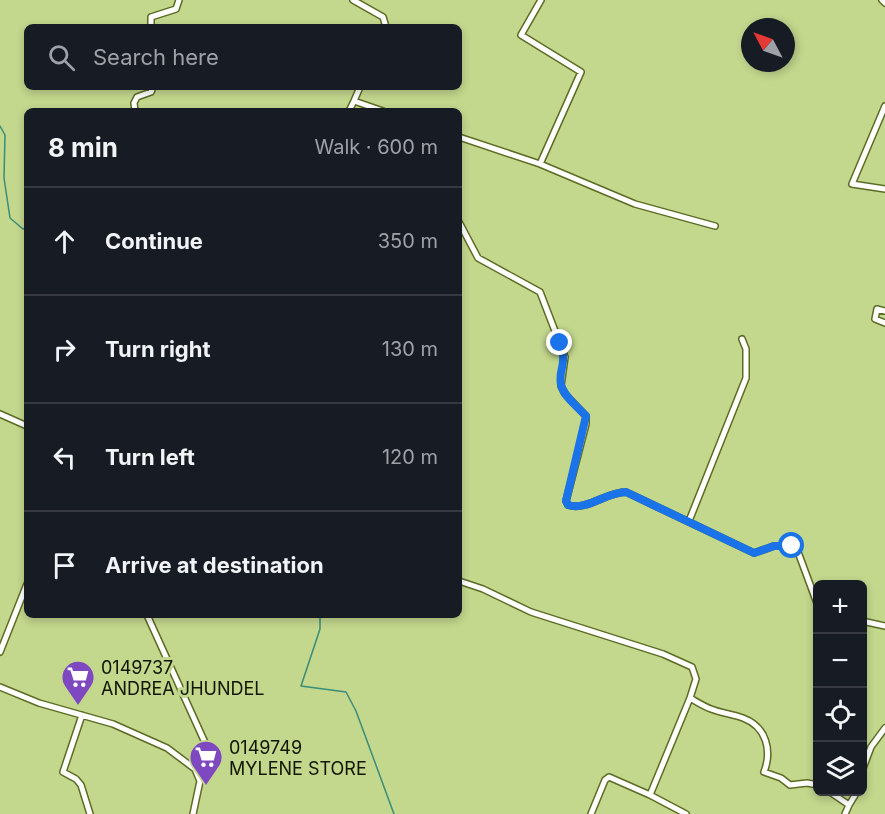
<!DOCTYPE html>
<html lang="en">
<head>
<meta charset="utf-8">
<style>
	body { margin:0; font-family:Inter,sans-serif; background:#20242c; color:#f1f3f6 }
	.controls { position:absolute; right:18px; bottom:18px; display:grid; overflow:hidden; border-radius:9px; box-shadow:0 3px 9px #0003 }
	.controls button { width:54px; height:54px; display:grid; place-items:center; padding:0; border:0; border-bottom:2px solid #363941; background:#171b24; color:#f1f3f6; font:30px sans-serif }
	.compass { position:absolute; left:741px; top:18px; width:54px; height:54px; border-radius:50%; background:#171b24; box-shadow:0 3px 9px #0003; rotate:311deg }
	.stop { position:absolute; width:18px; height:18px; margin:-14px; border:4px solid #1a73e8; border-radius:50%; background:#fff }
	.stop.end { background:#1a73e8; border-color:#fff; box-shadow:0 2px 6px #0008 }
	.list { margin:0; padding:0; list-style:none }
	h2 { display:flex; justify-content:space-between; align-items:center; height:78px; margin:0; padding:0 24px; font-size:26px }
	h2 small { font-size:20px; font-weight:400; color:#9ea1a6 }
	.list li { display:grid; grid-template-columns:39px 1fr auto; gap:18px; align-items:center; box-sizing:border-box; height:108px; padding:0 24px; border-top:2px solid #363941 }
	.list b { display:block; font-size:22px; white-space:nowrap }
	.list em { font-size:20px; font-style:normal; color:#9ea1a6 }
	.icon { flex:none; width:33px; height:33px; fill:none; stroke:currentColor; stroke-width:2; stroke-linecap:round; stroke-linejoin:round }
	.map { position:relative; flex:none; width:885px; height:814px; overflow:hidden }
	.search { position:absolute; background:#171b24; box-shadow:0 3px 9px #0003; left:24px; top:24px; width:438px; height:66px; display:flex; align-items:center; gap:15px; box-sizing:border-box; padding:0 21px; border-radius:9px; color:#9ea1a6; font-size:22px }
	.panel { position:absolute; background:#171b24; box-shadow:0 3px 9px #0003; left:24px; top:108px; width:438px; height:510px; border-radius:9px }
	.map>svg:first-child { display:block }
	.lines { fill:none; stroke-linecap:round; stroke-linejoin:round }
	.stream { stroke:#398d79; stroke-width:1.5 }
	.street-casing { stroke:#5c6c23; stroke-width:8 }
	.street { stroke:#fff; stroke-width:5 }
	.route { stroke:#1a73e8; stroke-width:8 }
	.labels { text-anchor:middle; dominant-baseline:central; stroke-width:6; stroke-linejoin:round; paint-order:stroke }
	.poi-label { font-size:18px; fill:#101600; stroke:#c3d78d; text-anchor:start }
</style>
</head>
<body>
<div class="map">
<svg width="885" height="814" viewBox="0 0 885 814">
	<rect width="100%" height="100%" fill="#c3d78d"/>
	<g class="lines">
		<path class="stream" d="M0,126l5,9 -1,43 6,40 13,11 4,-1
			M320,615v14l-19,57 45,6 10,19 38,103"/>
		<defs>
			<path id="street" d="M353,0l30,17 3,10
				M882,0l3,3
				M151,27v-10l25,-8 3,-9
				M354,101l6,-14
				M885,106l-33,78 33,5
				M135,111l-1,-8 3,-6 14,-5 2,-5
				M349,111l5,-10 29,10
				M459,137l81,27 95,40 80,22
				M540,164l41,-92 -60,-37 20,-35
				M459,222l19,36 62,34 25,65 -4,29 4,8 21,22v8l-20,77 2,4c19,6 38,-13 58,-13l128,61 20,-7h18l6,6 20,54
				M885,311l-8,-2 -2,10 10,4
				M0,414l27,12
				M689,521l57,-143v-29l-4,-10
				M459,581l24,8 48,23 132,42 29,13 4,12 -6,19c7,4 13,8 21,11 10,4 21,5 32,9 24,9 29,33 21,54l17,6 9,7 17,-2 11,2
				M147,615l65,143 -12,23 -7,33
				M862,621l23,5
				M0,652l27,-68
				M0,687l39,16 74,21 54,24 28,21 5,12
				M82,715l-19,57 13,7 5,6 9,29
				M862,771l9,-24 14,-19
				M830,792l19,13 -4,9
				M849,805l8,-13
				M591,814l14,-34 4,-3 41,18
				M686,814l-36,-19 40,-97"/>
		</defs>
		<use href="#street" class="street-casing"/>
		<use href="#street" class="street"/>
	</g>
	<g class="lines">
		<path class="route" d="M560,343c8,22 -2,25 1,42 3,12 17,22 25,31l-20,85 2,4c19,6 38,-13 58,-13l128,61 20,-7h18"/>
	</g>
	<defs>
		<symbol id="supermarket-pin" viewBox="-11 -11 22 30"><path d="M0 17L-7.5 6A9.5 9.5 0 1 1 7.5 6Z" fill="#7e49c0" stroke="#c3d78d"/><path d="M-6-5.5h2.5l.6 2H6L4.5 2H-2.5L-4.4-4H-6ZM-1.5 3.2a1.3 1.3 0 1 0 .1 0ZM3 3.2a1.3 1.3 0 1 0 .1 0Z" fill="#fff"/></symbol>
	</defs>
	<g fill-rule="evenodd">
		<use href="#supermarket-pin" x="59" y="658" width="38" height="52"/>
		<use href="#supermarket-pin" x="187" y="738" width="38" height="52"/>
	</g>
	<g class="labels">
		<g class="poi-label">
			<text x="101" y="667">0149737<tspan x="101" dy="21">ANDREA JHUNDEL</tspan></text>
			<text x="229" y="747">0149749<tspan x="229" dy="21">MYLENE STORE</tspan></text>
		</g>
	</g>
</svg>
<div class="controls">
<button>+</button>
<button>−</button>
<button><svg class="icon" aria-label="locate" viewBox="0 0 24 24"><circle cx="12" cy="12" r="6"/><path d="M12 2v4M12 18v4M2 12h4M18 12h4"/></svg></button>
<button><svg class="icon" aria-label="layers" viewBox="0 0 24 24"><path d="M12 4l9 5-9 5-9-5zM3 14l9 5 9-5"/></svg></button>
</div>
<svg class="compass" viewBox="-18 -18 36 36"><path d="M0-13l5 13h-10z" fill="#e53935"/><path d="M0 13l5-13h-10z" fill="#9ea1a6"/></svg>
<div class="stop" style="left:792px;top:546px"></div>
<div class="stop end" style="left:560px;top:343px"></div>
<div class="search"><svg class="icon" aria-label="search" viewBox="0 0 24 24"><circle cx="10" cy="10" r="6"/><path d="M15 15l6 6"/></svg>Search here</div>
<section class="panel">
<h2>8 min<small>Walk · 600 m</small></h2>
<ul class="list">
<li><svg class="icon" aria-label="ahead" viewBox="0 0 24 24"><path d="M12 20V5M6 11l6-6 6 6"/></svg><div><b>Continue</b></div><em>350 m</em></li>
<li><svg class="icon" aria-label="right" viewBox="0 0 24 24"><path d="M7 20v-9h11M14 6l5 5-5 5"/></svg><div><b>Turn right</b></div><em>130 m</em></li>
<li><svg class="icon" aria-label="left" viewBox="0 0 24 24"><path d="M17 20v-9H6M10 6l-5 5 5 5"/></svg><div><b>Turn left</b></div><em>120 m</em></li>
<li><svg class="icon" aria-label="arrive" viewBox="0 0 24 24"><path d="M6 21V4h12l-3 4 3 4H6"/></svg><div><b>Arrive at destination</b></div></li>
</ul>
</section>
</div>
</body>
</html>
